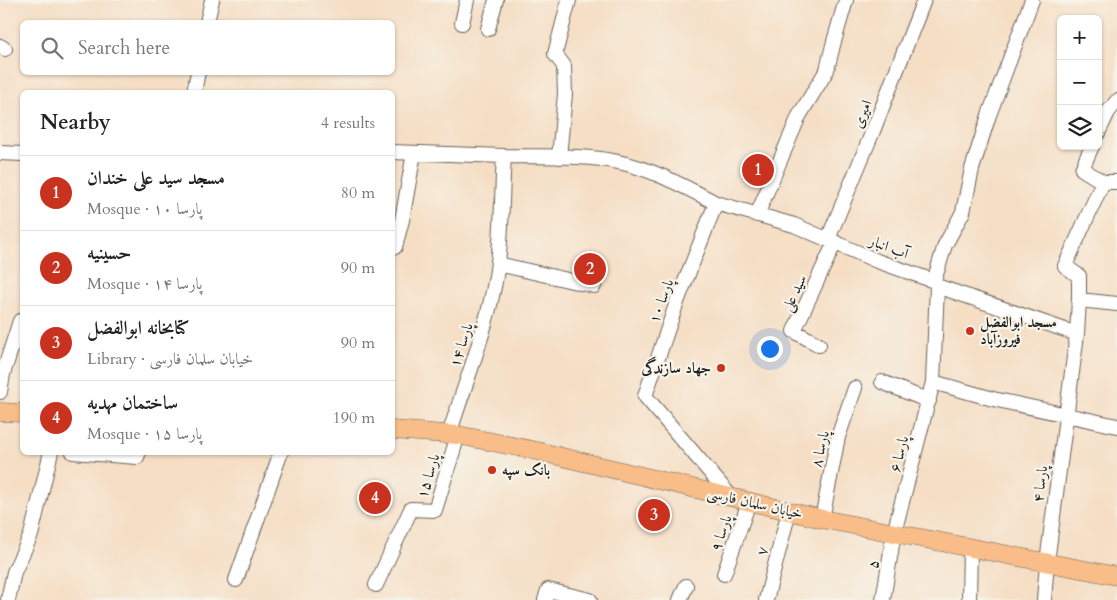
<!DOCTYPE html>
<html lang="en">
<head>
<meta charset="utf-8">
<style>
	body { margin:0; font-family:Cardo,Amiri,serif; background:#f2f2f2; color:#222 }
	.controls { position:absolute; right:15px; top:15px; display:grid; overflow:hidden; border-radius:8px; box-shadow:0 1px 4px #0004 }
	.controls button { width:45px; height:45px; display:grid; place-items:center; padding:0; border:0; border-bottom:1px solid #e0e0e0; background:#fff; color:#222; font:25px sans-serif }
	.you { position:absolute; left:769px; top:348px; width:18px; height:18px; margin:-12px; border:4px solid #fff; border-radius:50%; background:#1a73e8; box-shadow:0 0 0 8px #1a73e833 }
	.badge { display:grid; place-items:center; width:32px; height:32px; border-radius:50%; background:#c8321e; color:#fff; font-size:16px; font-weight:700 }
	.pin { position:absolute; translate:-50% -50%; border:2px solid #fff; box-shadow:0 1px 5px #0006 }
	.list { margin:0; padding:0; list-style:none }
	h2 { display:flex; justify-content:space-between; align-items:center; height:65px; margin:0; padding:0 20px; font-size:21px }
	h2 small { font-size:16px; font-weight:400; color:#767676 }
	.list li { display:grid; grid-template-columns:32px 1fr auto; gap:15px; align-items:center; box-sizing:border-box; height:75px; padding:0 20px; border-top:1px solid #e0e0e0 }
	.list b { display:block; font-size:19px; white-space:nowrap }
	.list p { margin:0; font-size:16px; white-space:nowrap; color:#767676 }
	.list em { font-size:16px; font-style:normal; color:#767676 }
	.icon { flex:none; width:28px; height:28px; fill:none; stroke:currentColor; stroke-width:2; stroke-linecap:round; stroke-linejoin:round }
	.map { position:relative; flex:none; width:1117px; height:600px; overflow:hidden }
	.search { position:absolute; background:#fff; box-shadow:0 1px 4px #0004; left:20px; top:20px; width:375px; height:55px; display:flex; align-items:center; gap:12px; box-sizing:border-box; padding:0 18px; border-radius:8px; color:#767676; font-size:19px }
	.panel { position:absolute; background:#fff; box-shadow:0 1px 4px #0004; left:20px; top:90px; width:375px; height:365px; border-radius:8px }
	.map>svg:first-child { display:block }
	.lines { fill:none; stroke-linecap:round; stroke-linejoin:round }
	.minor-casing { stroke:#686057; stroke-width:16 }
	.major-casing { stroke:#686057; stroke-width:19 }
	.minor { stroke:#fff; stroke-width:14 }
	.major { stroke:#f8bd88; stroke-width:18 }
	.poi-dot { fill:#c8321e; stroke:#f7f3e8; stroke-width:2 }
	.labels { text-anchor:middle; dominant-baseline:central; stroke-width:4.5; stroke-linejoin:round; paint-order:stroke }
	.street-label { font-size:15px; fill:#1c1c1c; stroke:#f7f3e8 }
	.poi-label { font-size:15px; font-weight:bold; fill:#1c1c1c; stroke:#f7f3e8; text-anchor:start }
</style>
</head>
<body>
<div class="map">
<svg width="1117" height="600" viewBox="0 0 1117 600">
	<rect width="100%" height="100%" fill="#f7f3e8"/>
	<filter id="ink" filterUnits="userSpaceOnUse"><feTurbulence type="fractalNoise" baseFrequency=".02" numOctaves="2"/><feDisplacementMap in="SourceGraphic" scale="10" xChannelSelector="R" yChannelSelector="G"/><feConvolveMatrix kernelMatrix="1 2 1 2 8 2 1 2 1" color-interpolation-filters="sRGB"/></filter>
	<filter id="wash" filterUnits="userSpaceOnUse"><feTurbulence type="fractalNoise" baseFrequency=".0096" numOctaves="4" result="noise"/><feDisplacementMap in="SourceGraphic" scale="20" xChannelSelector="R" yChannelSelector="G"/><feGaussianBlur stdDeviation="1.12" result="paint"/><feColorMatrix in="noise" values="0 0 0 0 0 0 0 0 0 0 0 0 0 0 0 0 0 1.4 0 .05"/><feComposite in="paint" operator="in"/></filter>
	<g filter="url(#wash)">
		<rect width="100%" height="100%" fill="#f5dec4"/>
	</g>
	<g filter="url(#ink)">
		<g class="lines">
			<defs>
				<path id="minor" d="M207,22l5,-22
					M462,23l5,-23
					M488,29l8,-29
					M0,46l5,3
					M194,92l4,-20
					M1098,133l10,-21 9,-11
					M1092,146l-10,23 21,13
					M392,152l112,4
					M0,153l22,1
					M559,157l6,-63 -1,-28 -9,-12 14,-54
					M757,215l42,-99 28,-46 6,-25 13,-45
					M828,239l45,-108 51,-131
					M395,247l7,-27 12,-67
					M498,264l96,22
					M934,281l11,-36 18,-33 9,-43 17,-54 43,-115
					M937,286l140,48 -30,228 -3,38
					M1079,300v-24l-14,-10 38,-84h14
					M1077,334l2,-34 38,4
					M819,345l-25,-14 41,-89
					M882,382l47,19
					M933,382l60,17 124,27
					M0,392l3,-18 17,-53
					M449,435c14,-46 33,-92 43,-139 11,-45 9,-94 12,-140 35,1 81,-2 114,6 35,7 67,25 98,41
					M73,452l64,5 2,-5
					M732,498l-87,-102 32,-94 39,-99 78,22 83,36 57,20 3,5
					M822,519l16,-82 17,-49
					M724,574l25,-72
					M236,580l45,-128
					M376,585l35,-76 24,1 23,-75
					M8,600l6,-28 17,-37 20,-83
					M545,600l3,-10 42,10
					M680,600l6,-14
					M766,600l23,-89
					M883,600l11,-67 39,-151 4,-96
					M969,600l1,-52"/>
				<path id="major" d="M0,412l22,1
					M392,430l66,5 79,16 285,68 295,57"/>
			</defs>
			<use href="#minor" class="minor-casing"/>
			<use href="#major" class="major-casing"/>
			<use href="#minor" class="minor"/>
			<use href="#major" class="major"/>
		</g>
	</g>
	<g class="poi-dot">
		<circle cx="970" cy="331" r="5"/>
		<circle cx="721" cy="368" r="5"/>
		<circle cx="492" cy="470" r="5"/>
	</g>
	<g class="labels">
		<g class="street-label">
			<text transform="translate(862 114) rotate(-69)">امیری</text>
			<text transform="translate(889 247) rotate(21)">آب انبار</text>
			<text transform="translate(794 293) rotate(-65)">سید علی</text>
			<text transform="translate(661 301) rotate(-70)">پارسا ۱۰</text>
			<text transform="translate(461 345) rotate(-72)">پارسا ۱۴</text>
			<text transform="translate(820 449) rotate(-77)">پارسا ۸</text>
			<text transform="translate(899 454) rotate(-76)">پارسا ۶</text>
			<text transform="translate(428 476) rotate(-73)">پارسا ۱۵</text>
			<text transform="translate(1040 484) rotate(-83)">پارسا ۴</text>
			<text transform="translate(755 503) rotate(13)">خیابان سلمان فارسی</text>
			<text transform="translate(721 533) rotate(-71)">پارسا ۹</text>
			<text transform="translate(762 551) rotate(-75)">۷</text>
			<text transform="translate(873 564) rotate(-80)">۵</text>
		</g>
		<g class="poi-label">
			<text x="980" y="322">مسجد ابوالفضل<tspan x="980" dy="17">فیروزآباد</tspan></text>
			<text x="711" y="368" text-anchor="end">جهاد سازندگی</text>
			<text x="502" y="470">بانک سپه</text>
		</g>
	</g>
</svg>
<div class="controls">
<button>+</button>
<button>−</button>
<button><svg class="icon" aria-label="layers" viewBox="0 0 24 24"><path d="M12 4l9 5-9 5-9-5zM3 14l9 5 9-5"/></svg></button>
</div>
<div class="you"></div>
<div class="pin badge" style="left:758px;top:170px">1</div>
<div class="pin badge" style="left:590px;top:269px">2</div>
<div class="pin badge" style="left:654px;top:515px">3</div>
<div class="pin badge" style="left:375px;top:498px">4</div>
<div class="search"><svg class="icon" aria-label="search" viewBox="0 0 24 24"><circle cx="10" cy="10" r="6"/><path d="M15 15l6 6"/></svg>Search here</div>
<section class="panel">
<h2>Nearby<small>4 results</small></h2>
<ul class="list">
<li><span class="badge">1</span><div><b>مسجد سید علی خندان</b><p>Mosque · پارسا ۱۰</p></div><em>80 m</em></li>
<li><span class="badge">2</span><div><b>حسینیه</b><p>Mosque · پارسا ۱۴</p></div><em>90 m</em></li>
<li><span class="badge">3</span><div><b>کتابخانه ابوالفضل</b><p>Library · خیابان سلمان فارسی</p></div><em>90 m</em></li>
<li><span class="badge">4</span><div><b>ساختمان مهدیه</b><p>Mosque · پارسا ۱۵</p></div><em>190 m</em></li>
</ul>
</section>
</div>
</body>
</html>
